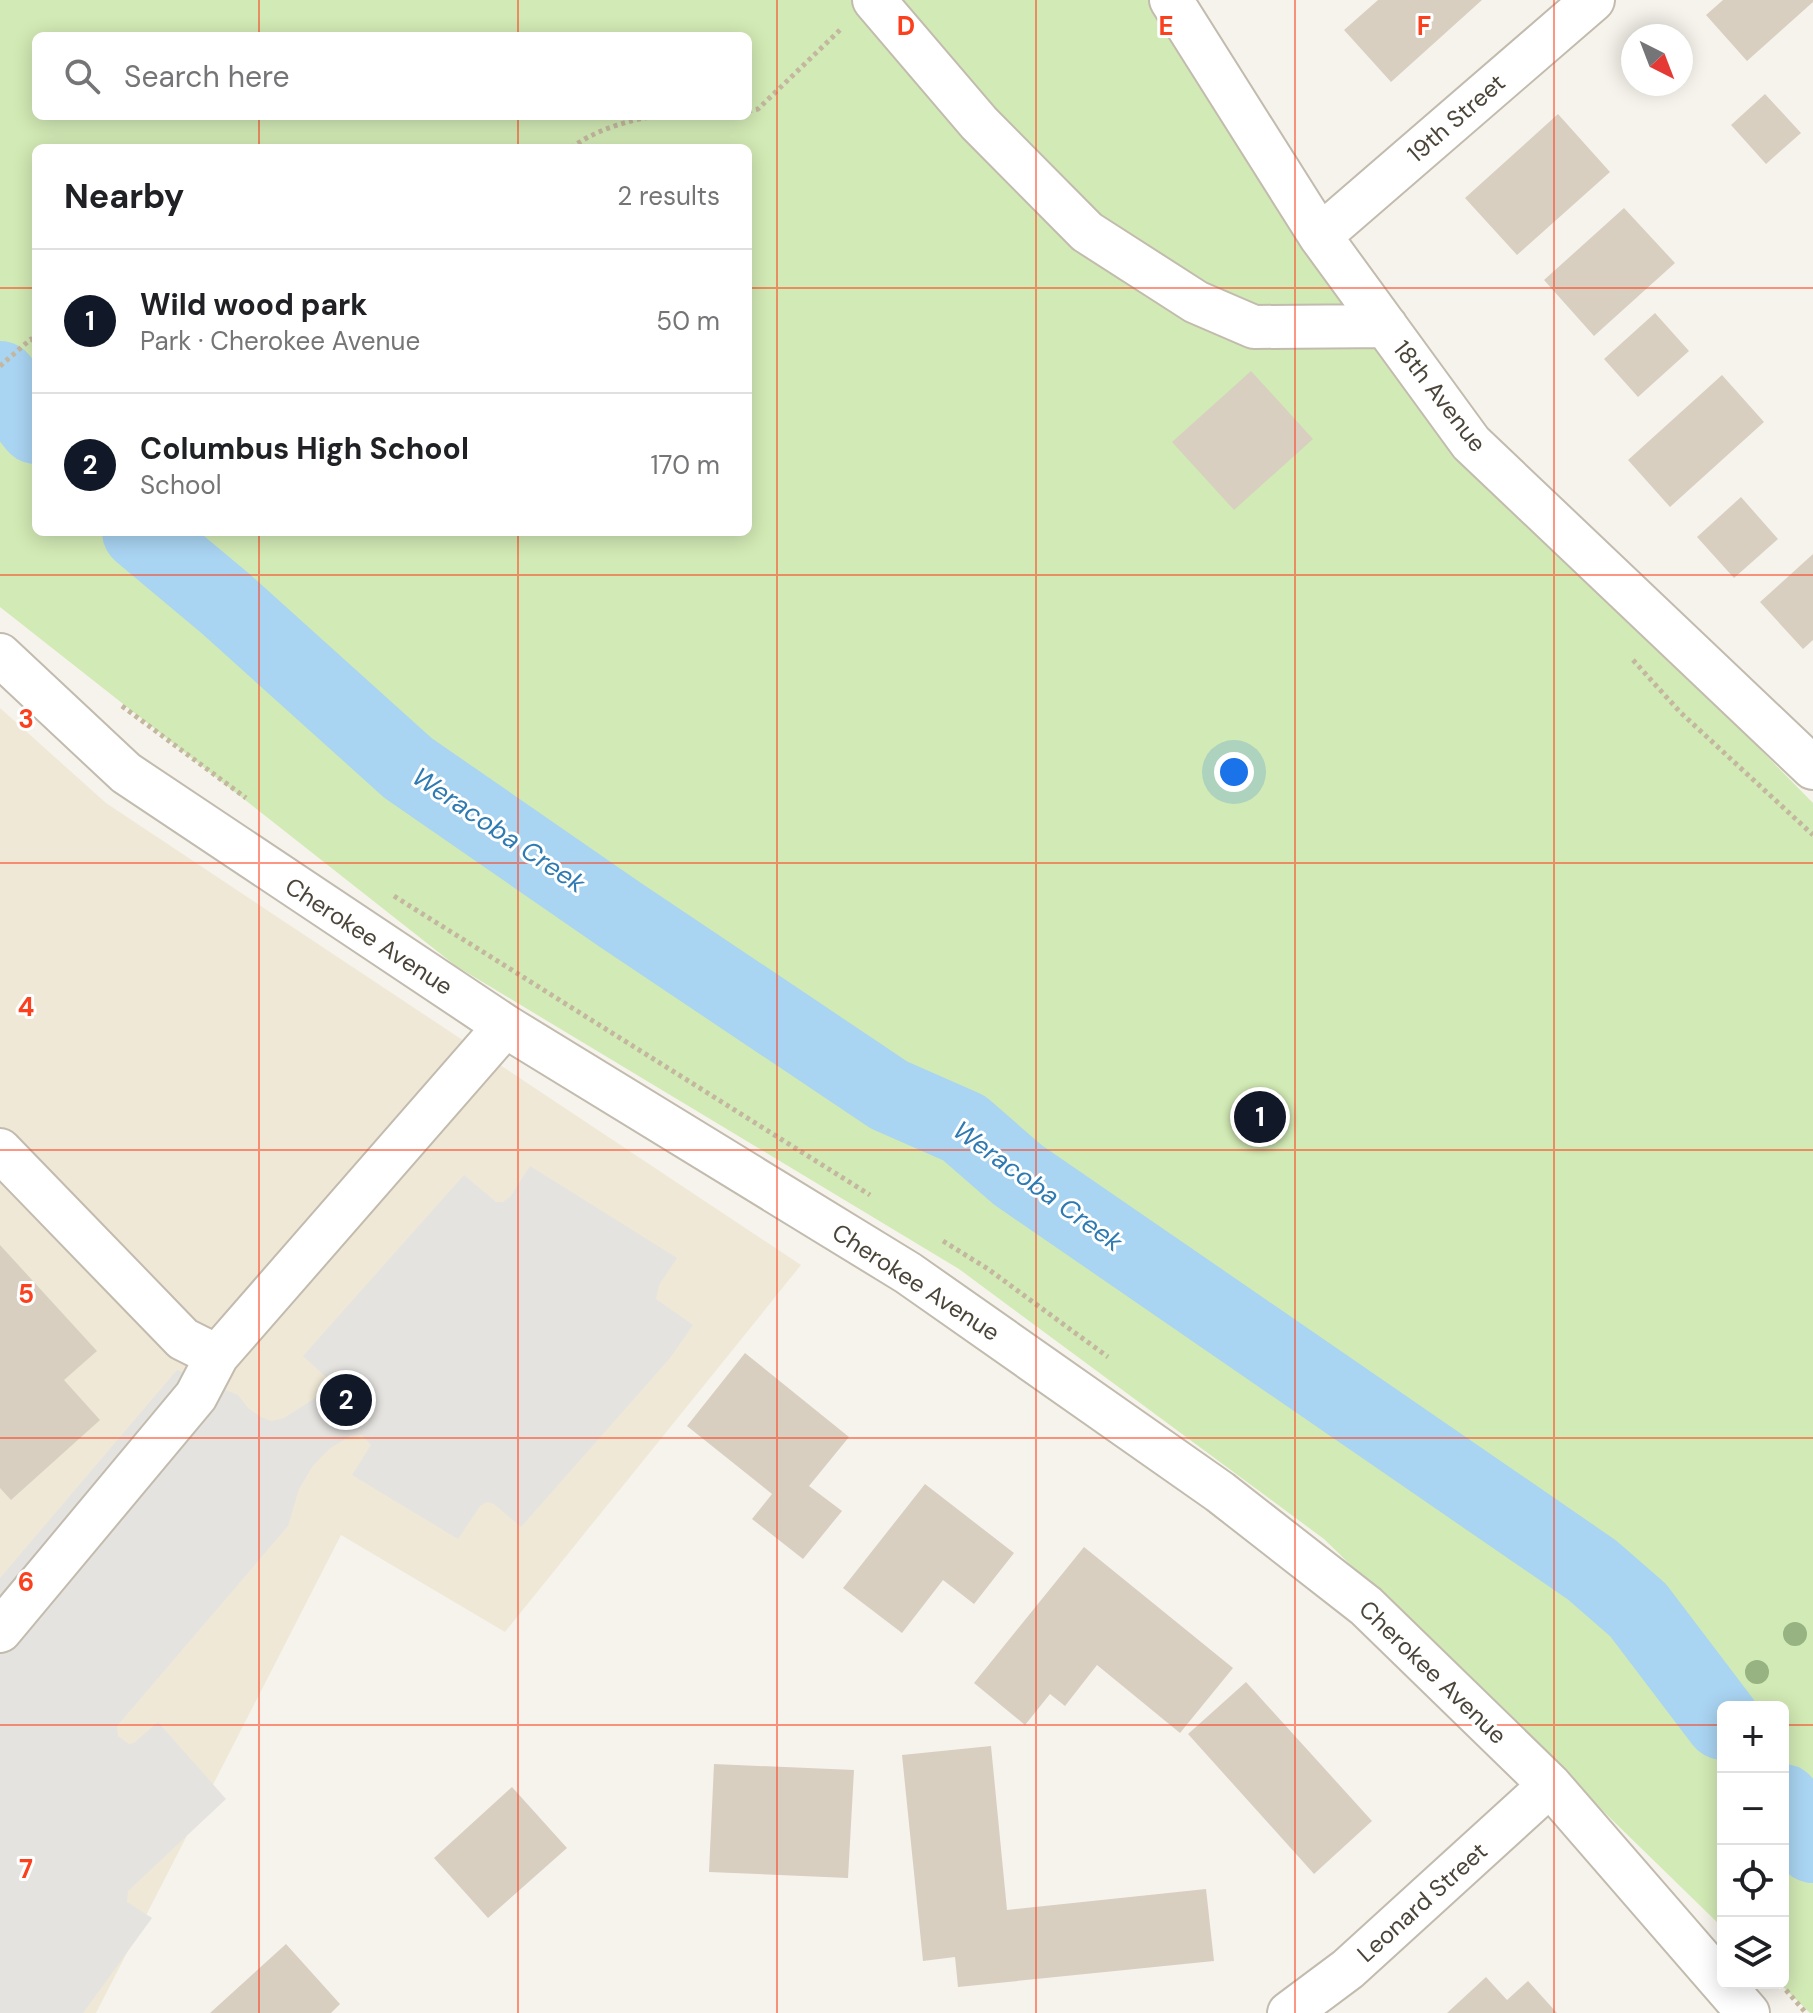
<!DOCTYPE html>
<html lang="en">
<head>
<meta charset="utf-8">
<style>
	body { margin:0; font-family:"DM Sans",sans-serif; background:#f2f2f2; color:#202124 }
	.controls { position:absolute; right:24px; bottom:24px; display:grid; overflow:hidden; border-radius:12px; box-shadow:0 4px 20px #0003 }
	.controls button { width:72px; height:72px; display:grid; place-items:center; padding:0; border:0; border-bottom:2px solid #e0e0e0; background:#fff; color:#202124; font:40px sans-serif }
	.compass { position:absolute; left:1621px; top:24px; width:72px; height:72px; border-radius:50%; background:#fff; box-shadow:0 4px 20px #0003; rotate:138deg }
	.you { position:absolute; left:1234px; top:772px; width:28px; height:28px; margin:-20px; border:6px solid #fff; border-radius:50%; background:#1a73e8; box-shadow:0 0 0 12px #1a73e833 }
	.badge { display:grid; place-items:center; width:52px; height:52px; border-radius:50%; background:#111827; color:#fff; font-size:26px; font-weight:700 }
	.pin { position:absolute; translate:-50% -50%; border:4px solid #fff; box-shadow:0 2px 8px #0006 }
	.list { margin:0; padding:0; list-style:none }
	h2 { display:flex; justify-content:space-between; align-items:center; height:104px; margin:0; padding:0 32px; font-size:34px }
	h2 small { font-size:26px; font-weight:400; color:#757577 }
	.list li { display:grid; grid-template-columns:52px 1fr auto; gap:24px; align-items:center; box-sizing:border-box; height:144px; padding:0 32px; border-top:2px solid #e0e0e0 }
	.list b { display:block; font-size:30px; white-space:nowrap }
	.list p { margin:0; font-size:26px; white-space:nowrap; color:#757577 }
	.list em { font-size:26px; font-style:normal; color:#757577 }
	.icon { flex:none; width:44px; height:44px; fill:none; stroke:currentColor; stroke-width:2; stroke-linecap:round; stroke-linejoin:round }
	.map { position:relative; flex:none; width:1813px; height:2013px; overflow:hidden }
	.search { position:absolute; background:#fff; box-shadow:0 4px 20px #0003; left:32px; top:32px; width:720px; height:88px; display:flex; align-items:center; gap:20px; box-sizing:border-box; padding:0 28px; border-radius:12px; color:#757577; font-size:30px }
	.panel { position:absolute; background:#fff; box-shadow:0 4px 20px #0003; left:32px; top:144px; width:720px; height:392px; border-radius:12px }
	.map>svg:first-child { display:block }
	.education { fill:#efe8d6 }
	.green { fill:#d2eab5; fill-rule:evenodd }
	.parking { fill:#e5e3e0 }
	.lines { fill:none; stroke-linecap:round; stroke-linejoin:round }
	.river { stroke:#a9d4f2; stroke-width:76 }
	.building { fill:#d8cfc1 }
	.minor-casing { stroke:#c2bbae; stroke-width:46 }
	.path { stroke:#c4b79f; stroke-width:5; stroke-dasharray:4 4; stroke-linecap:butt }
	.minor { stroke:#fff; stroke-width:42 }
	.tree { fill:#97b381 }
	.grid { fill:none; stroke:#fc3f1d; stroke-width:2; stroke-opacity:0.55 }
	.labels { text-anchor:middle; dominant-baseline:central; stroke-width:6; stroke-linejoin:round; paint-order:stroke }
	.street-label { font-size:24px; fill:#4b4439; stroke:#fff }
	.water-label { font-size:26px; font-style:italic; fill:#2e7ab2; stroke:#fff }
	.grid-label { font-size:26px; text-anchor:middle; font-weight:bold; fill:#fc3f1d; stroke:#fff; stroke-width:6; stroke-linejoin:round; paint-order:stroke }
</style>
</head>
<body>
<div class="map">
<svg width="1813" height="2013" viewBox="0 0 1813 2013">
	<rect width="100%" height="100%" fill="#f6f3ec"/>
	<path class="education" d="M0,708l106,95 695,462 -296,367 -164,-97 -245,478h-96z"/>
	<path class="green" d="M0,0h1148l261,392 404,411v1210h-3l-31,-30h4v-276h-60v221l-399,-389 -365,-270 -503,-303 -456,-359zM36,36h712v80h-712zM36,148h712v384h-712z"/>
	<path class="parking" d="M530,1166l147,92 -18,27 -3,14 37,26 -23,33 -149,169 -27,-23 -7,-2 -7,4 -22,33 -106,-64 19,-30 -9,-10 -12,1 -21,13 -17,18 -13,22 -11,37 -171,200 1,10 11,8 5,-1 24,-21 68,77 -98,92 -1,11 25,16 -69,95h-83v-435l177,-208 61,25 10,13 13,9 10,4 13,-3 42,-27 4,-6 -2,-6 -25,-23 161,-181 32,27h7l7,-5z"/>
	<g class="lines">
		<path class="river" d="M0,379l36,47
			M140,532l86,72 182,164 211,146 270,181 75,33 54,47 574,395 46,40 85,112
			M1783,1802l30,43"/>
	</g>
	<path class="building" d="M1378,0h104l-91,82 -47,-52z
		M1723,0h90v2l-66,59 -41,-46z
		M1765,94l36,39 -35,31 -35,-39z
		M1558,114l52,58 -93,83 -52,-57z
		M1624,208l51,55 -81,73 -50,-56z
		M1655,313l34,38 -51,46 -34,-38z
		M1251,371l62,68 -79,71 -62,-68z
		M1722,375l42,47 -94,85 -42,-47z
		M1741,497l37,42 -44,39 -37,-41z
		M1813,554v86l-10,9 -43,-47z
		M0,1245l97,106 -33,29 36,40 -89,80 -11,-12z
		M745,1353l104,84 -40,49 33,25 -39,48 -51,-40 20,-25 -85,-68z
		M925,1484l89,69 -40,51 -31,-24 -41,53 -59,-45z
		M1084,1547l149,121 -53,65 -83,-68 -32,41 -15,-12 -25,31 -51,-42z
		M1246,1682l126,139 -58,53 -126,-140z
		M991,1746l16,164 199,-21 8,72 -256,26 -3,-30 -32,4 -21,-206z
		M714,1764l140,6 -6,108 -139,-6z
		M512,1787l55,61 -79,70 -54,-60z
		M286,1944l54,60 -9,9h-121z
		M1486,1977l21,23 21,-19 29,32h-110z"/>
	<g class="lines">
		<defs>
			<path id="minor" d="M874,0l105,123 108,109 109,70 58,25 132,-1
				M1171,0l149,236 151,207 342,325
				M1320,236l273,-236
				M0,655l126,118 379,253 403,247 312,219 146,114 184,179 198,228
				M0,1150l183,189 34,17
				M0,1631l196,-235 21,-40 288,-330
				M1289,2013l59,-44 202,-184"/>
		</defs>
		<use href="#minor" class="minor-casing"/>
		<path class="path" d="M748,111l10,-2 84,-81
			M571,148c24,-18 55,-27 84,-32
			M0,366l31,-27 5,3
			M1633,660l47,52 133,123
			M122,706l124,92
			M394,896l476,299
			M943,1241l45,28 120,88
			M1786,1990l20,23"/>
		<use href="#minor" class="minor"/>
	</g>
	<g class="tree">
		<circle cx="1795" cy="1634" r="12"/>
		<circle cx="1757" cy="1672" r="12"/>
	</g>
	<path class="grid" d="M259,0v36M518,0v36M777,0v2013M1036,0v2013M1295,0v2013M1554,0v2013M259,116v32M518,116v32M0,288h36M748,288h1065M259,532v1481M518,532v1481M0,575h1813M0,863h1813M0,1150h1813M0,1438h1813M0,1725h1723M1783,1725h30"/>
	<g class="labels">
		<g class="street-label">
			<text transform="translate(1456 118) rotate(-41)">19th Street</text>
			<text transform="translate(1440 396) rotate(52)">18th Avenue</text>
			<text transform="translate(369 936) rotate(33)">Cherokee Avenue</text>
			<text transform="translate(916 1282) rotate(33)">Cherokee Avenue</text>
			<text transform="translate(1433 1672) rotate(44)">Cherokee Avenue</text>
			<text transform="translate(1422 1902) rotate(-42)">Leonard Street</text>
		</g>
		<g class="water-label">
			<text transform="translate(499 830) rotate(34)">Weracoba Creek</text>
			<text transform="translate(1038 1186) rotate(36)">Weracoba Creek</text>
		</g>
	</g>
	<g class="grid-label">
		<text x="906" y="35">D</text>
		<text x="1166" y="35">E</text>
		<text x="1424" y="35">F</text>
		<text x="26" y="728">3</text>
		<text x="26" y="1016">4</text>
		<text x="26" y="1303">5</text>
		<text x="26" y="1591">6</text>
		<text x="26" y="1878">7</text>
	</g>
</svg>
<div class="controls">
<button>+</button>
<button>−</button>
<button><svg class="icon" aria-label="locate" viewBox="0 0 24 24"><circle cx="12" cy="12" r="6"/><path d="M12 2v4M12 18v4M2 12h4M18 12h4"/></svg></button>
<button><svg class="icon" aria-label="layers" viewBox="0 0 24 24"><path d="M12 4l9 5-9 5-9-5zM3 14l9 5 9-5"/></svg></button>
</div>
<svg class="compass" viewBox="-18 -18 36 36"><path d="M0-13l5 13h-10z" fill="#e53935"/><path d="M0 13l5-13h-10z" fill="#757577"/></svg>
<div class="you"></div>
<div class="pin badge" style="left:1260px;top:1117px">1</div>
<div class="pin badge" style="left:346px;top:1400px">2</div>
<div class="search"><svg class="icon" aria-label="search" viewBox="0 0 24 24"><circle cx="10" cy="10" r="6"/><path d="M15 15l6 6"/></svg>Search here</div>
<section class="panel">
<h2>Nearby<small>2 results</small></h2>
<ul class="list">
<li><span class="badge">1</span><div><b>Wild wood park</b><p>Park · Cherokee Avenue</p></div><em>50 m</em></li>
<li><span class="badge">2</span><div><b>Columbus High School</b><p>School</p></div><em>170 m</em></li>
</ul>
</section>
</div>
</body>
</html>
